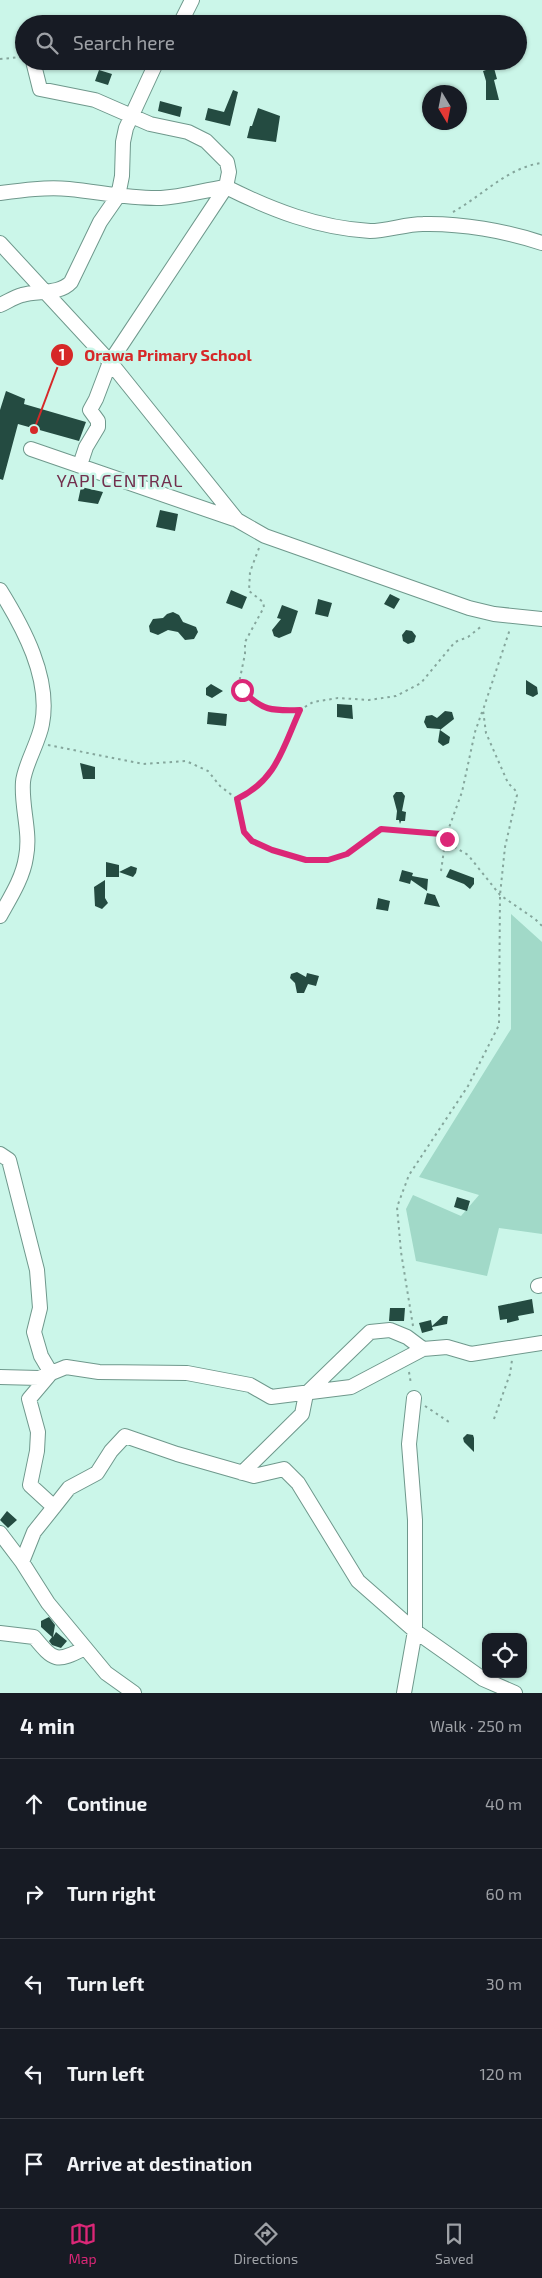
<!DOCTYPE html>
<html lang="en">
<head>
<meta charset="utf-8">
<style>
	body { margin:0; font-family:"Exo 2",sans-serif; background:#242831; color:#f1f3f6 }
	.controls { position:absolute; right:15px; bottom:15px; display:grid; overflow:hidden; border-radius:10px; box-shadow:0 1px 4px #0004 }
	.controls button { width:45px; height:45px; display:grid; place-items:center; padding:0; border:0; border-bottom:1px solid #363941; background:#171b24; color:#f1f3f6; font:25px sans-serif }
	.compass { position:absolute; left:422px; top:85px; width:45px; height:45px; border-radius:50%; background:#171b24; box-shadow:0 1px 4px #0004; rotate:170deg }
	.stop { position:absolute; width:15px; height:15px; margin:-11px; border:4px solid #db2777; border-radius:50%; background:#fff }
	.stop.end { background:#db2777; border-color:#fff; box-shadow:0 1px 5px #0008 }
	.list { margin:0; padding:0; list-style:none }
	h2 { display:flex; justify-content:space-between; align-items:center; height:65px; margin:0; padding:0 20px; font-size:21px }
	h2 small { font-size:16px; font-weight:400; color:#9ea1a6 }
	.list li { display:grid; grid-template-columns:32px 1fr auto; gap:15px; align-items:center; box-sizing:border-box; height:90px; padding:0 20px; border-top:1px solid #363941 }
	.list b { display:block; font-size:19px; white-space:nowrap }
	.list em { font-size:16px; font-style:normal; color:#9ea1a6 }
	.icon { flex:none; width:28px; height:28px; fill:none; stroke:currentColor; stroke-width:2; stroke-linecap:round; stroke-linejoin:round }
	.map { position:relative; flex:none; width:542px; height:1693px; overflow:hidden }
	.search { position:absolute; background:#171b24; box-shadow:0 1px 4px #0004; left:15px; right:15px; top:15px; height:55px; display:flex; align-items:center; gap:12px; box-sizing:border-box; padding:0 18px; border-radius:28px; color:#9ea1a6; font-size:19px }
	.sheet { height:515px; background:#171b24 }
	nav { display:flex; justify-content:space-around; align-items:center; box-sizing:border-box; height:70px; border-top:1px solid #363941; background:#171b24; font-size:14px; color:#9ea1a6 }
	nav a { display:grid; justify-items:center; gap:2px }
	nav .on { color:#db2777 }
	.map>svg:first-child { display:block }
	.green { fill:#a1d9c8 }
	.building { fill:#244b41 }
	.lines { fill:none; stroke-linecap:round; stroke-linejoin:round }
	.minor-casing { stroke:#6f988c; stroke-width:16 }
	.path { stroke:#85a69c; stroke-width:2; stroke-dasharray:2.5 4; stroke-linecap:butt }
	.minor { stroke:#fff; stroke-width:14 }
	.route { stroke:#db2777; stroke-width:6 }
	.labels { text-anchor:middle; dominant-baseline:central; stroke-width:5; stroke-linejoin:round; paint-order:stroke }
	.quarter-label { font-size:18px; letter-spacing:1px; fill:#722f4d; stroke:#cbf6e9 }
	.leader { fill:none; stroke:#d62828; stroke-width:2 }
	.callout-dot { fill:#d62828; stroke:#cbf6e9; stroke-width:2 }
	.mark-label { font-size:15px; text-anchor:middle; font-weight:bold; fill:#fff }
	.callout-label { font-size:16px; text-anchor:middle; font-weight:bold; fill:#d62828; stroke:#cbf6e9; stroke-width:5; stroke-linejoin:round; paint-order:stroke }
</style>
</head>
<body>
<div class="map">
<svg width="542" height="1693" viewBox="0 0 542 1693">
	<rect width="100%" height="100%" fill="#cbf6e9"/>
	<path class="green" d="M511,914l31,28v292l-43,-6 -12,48 -71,-15 -10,-52 7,-14 48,21 18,-21 -60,-18 92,-148z"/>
	<path class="building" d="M489,63l2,6 3,-1 3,11 -3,1 5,20h-13v-19l-3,-10 3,-1v-6z
		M99,70l13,4 -4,11 -13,-4z
		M233,90l5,2 -8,34 -25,-6 3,-12 16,4z
		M160,101l22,6 -2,10 -22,-6z
		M258,108l22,8 -4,26 -29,-4 3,-12h2z
		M6,391l19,8 -1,5 62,18 -7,19 -61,-17 -15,56 -3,-1v-69z
		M81,487l22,5 -5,12 -20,-3z
		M160,510l18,4 -3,17 -19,-4z
		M231,590l16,7 -5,12 -16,-6z
		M390,594l10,5 -6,10 -10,-5z
		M318,599l14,4 -4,14 -13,-3z
		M282,605l16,6 -7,22 -12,5 -5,-2 -2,-6 9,-11 -4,-1z
		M173,612l6,3 4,7 13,5 2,5 -4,7 -9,1 -7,-8 -10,-2 -10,5 -8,-3 -1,-6 4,-7 10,-1 4,-4z
		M406,630l6,1 4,5 -2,6 -6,2 -5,-3 -1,-6z
		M526,680l11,7 1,7 -5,3 -7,-3z
		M211,684l12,7 -11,7 -6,-3v-7z
		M337,704l15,1 1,14 -16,-2z
		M445,711l7,1 2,7 -14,11 10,7 -1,6 -6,3 -5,-4 2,-13 -13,-1 -3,-6 2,-6 6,-1 5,3z
		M208,712l19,2 -1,12 -19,-2z
		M80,763l15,4v12h-12z
		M396,792h6l3,4 -3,15 4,1 -1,9h-4l-1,3 -1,-4h-3l1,-9 -4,-15z
		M106,862l13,3v7l12,-6 6,2 -1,5 -3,4 -14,-5v5h-13z
		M450,869l24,9v6l-4,5 -6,-5 -18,-7z
		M402,870l11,3 -1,3 16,3 -1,12 -16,-11 -1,4 -11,-3z
		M105,880v18l3,5 -6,6 -7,-3 -1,-19z
		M427,893l8,2 5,12 -16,-3z
		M378,898l12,3 -2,10 -12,-2z
		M297,972l9,5 1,-4 12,3 -3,10 -8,-2 -4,9h-7l-2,-10 -5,-5 1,-4z
		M457,1197l13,4 -3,10 -13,-4z
		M532,1299l2,14 -16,3 1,4 -12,3v-4l-7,1 -2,-14z
		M390,1308h15l-1,13h-15z
		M443,1316h5l-1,8 -15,3 1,3 -11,3 -3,-10 12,-3 1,6z
		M467,1434l6,1 1,3v14l-10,-10 -1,-4z
		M7,1511l10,9 -9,8 -8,-8z
		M49,1617l6,8 -2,12 3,-5 11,9 -6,7 -9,-3 -3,-4 3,-4 -11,-10v-6z"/>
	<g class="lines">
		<defs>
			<path id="minor" d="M180,24l12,-24
				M0,193c23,-3 46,-6 69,-4 31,3 61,10 92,9 22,-1 43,-8 65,-11l3,-15 -2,-10 -21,-21 -18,-9 -38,-8 -55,-24 -55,-11 -7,-28
				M0,243l110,119 127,158 28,16 204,72 25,6 48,5
				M0,305c7,-3 14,-8 22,-10 16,-5 37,0 49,-13l29,-60 18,-26 4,-20 1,-34 3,-14 31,-67
				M31,449l203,70
				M80,465l6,-18 12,-20v-6l-8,-11 6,-11 14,-37 116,-175c46,23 92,41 144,44 18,0 35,-7 53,-7 38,-1 83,7 119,19
				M0,590c23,37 51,88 42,134 -3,18 -18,42 -19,58 -2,25 8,50 3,75 -3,21 -16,41 -26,59
				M0,1154l9,6 28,110 3,38 -6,24 7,24 10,17 -22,26 9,33 -1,19 -7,34 24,22
				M538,1286l4,-1
				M0,1377l39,1 27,-11 33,5 88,1 63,12 21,12 80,-10 72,-38
				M242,1473l60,-59 4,-20 64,-62 20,-2 17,7 16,12 24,-2 24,7 71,-11
				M0,1533l22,29 26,41 58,70 28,20
				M22,1562l12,-30 20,-25 15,-19 28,-15 14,-22 14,-15 52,18 77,22 30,-7 14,14 60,98 57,50 68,48 32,14
				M0,1633l34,4c20,24 22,26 51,11
				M404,1693l11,-62v-111l-6,-76 5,-46"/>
		</defs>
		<use href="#minor" class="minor-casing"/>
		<path class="path" d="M0,59l21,-2
			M453,212c29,-16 55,-45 89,-49
			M259,548l-9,24 -1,19 14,11 1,5 -19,35v12l-6,29 3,7 15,14 10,6h33l13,-8 25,-4 31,2 27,-4 25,-13 34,-41 13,-5 15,-12
			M48,745l95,19 43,-3 22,10 12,15 17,13c40,-20 46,-52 63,-89
			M237,799l7,33 9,9 19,9 34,10h22l19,-6 34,-25 63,5 12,14 12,7 32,40 35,24 7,7
			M441,871l5,-35 16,-44 13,-60 7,-20
			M413,1326l-12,-74 -4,-45 12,-32 59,-89 31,-61 1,-130 5,-48 12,-52 -2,-5 -7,-7 -22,-50 -3,-23 27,-81
			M409,1372l2,12
			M425,1406l27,18
			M494,1419l16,-45 2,-14"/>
		<use href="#minor" class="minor"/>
	</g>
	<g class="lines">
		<path class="route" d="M242,690c20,21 30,21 58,20 -17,37 -23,70 -63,89l7,33 8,9 20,9 34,10h22l19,-6 34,-25 60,5 5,2 1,3"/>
	</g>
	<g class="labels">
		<g class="quarter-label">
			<text x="120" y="480">YAPI CENTRAL</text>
		</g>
	</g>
	<path class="leader" d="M34 430L62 355"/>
	<g class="callout-dot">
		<circle cx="34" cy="430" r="5"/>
		<circle cx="62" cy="355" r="12"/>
	</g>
	<g class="mark-label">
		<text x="62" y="360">1</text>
	</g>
	<g class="callout-label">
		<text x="168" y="361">Orawa Primary School</text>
	</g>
</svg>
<div class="controls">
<button><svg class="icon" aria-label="locate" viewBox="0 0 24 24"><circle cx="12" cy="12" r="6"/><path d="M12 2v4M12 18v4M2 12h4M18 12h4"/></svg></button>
</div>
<svg class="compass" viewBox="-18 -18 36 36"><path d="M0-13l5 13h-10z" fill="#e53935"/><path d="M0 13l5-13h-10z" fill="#9ea1a6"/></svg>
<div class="stop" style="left:242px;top:690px"></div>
<div class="stop end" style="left:447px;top:839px"></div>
<div class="search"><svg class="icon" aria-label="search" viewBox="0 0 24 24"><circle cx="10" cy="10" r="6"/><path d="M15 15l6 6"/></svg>Search here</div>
</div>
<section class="sheet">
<h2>4 min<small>Walk · 250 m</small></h2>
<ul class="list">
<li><svg class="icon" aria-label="ahead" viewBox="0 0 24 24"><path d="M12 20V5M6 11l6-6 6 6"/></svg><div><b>Continue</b></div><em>40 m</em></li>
<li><svg class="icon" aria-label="right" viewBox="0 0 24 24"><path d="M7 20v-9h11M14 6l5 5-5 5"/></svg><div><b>Turn right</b></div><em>60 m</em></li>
<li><svg class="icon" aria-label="left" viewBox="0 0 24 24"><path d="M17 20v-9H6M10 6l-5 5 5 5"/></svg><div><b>Turn left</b></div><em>30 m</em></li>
<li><svg class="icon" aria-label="left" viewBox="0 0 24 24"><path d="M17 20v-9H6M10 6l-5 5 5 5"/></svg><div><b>Turn left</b></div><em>120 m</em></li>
<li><svg class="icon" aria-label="arrive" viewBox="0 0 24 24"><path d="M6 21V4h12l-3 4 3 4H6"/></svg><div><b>Arrive at destination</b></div></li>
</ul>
</section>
<nav>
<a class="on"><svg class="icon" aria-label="map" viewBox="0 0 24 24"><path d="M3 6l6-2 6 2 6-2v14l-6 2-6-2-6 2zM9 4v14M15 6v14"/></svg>Map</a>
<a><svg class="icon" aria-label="directions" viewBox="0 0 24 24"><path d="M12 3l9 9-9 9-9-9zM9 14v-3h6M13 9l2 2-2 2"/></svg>Directions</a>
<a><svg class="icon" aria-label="saved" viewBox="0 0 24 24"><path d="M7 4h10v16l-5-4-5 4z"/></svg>Saved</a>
</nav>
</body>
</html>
